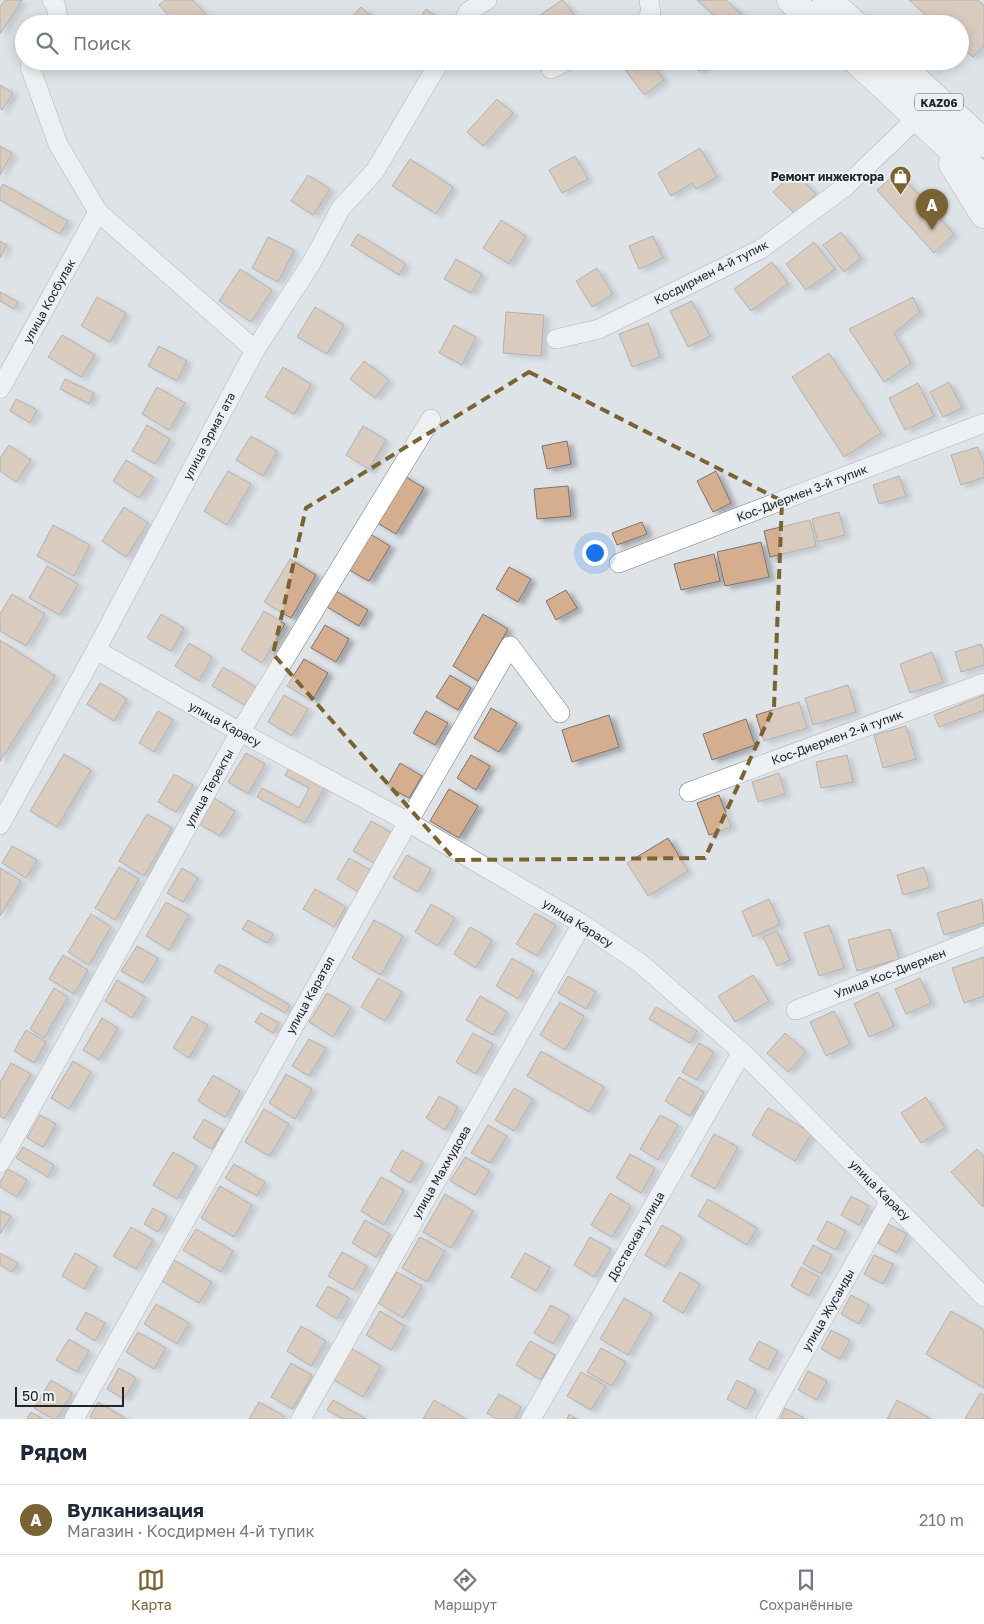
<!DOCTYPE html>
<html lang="ru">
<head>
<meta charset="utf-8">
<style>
	body { margin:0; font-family:"Golos Text",sans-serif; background:#f6f6f7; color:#1f2937 }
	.scale { position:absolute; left:15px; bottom:12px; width:109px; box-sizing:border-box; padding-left:5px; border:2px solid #222426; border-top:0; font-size:14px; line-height:18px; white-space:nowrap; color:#222426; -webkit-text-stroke:4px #ebf0f5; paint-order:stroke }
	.you { position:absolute; left:594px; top:552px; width:18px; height:18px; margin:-12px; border:4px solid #fff; border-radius:50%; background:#1a73e8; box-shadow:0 0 0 8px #1a73e833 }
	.badge { display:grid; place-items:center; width:32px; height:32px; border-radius:50%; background:#7a6333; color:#fff; font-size:16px; font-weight:700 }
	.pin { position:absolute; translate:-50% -41px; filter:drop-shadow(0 1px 2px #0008) }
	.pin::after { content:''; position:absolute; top:26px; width:18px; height:15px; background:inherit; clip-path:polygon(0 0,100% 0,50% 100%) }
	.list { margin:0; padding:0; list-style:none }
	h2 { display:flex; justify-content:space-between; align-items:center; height:65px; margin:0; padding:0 20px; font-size:21px }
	h2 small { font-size:16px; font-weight:400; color:#747a83 }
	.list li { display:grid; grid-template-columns:32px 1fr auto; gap:15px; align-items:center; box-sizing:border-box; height:70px; padding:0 20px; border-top:1px solid #e0e1e3 }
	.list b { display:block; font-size:19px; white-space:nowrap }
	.list p { margin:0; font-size:16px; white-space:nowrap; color:#747a83 }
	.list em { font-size:16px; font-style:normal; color:#747a83 }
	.icon { flex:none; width:28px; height:28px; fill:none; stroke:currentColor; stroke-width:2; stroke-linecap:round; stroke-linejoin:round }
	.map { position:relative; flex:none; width:984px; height:1419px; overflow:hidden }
	.search { position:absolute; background:#fff; box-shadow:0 2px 12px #0003; left:15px; right:15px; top:15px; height:55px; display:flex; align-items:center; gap:12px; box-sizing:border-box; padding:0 18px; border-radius:28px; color:#747a83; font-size:19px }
	.sheet { height:135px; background:#fff }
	nav { display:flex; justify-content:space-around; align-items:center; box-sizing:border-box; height:70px; border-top:1px solid #e0e1e3; background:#fff; font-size:14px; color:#747a83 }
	nav a { display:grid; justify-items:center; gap:2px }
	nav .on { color:#7a6333 }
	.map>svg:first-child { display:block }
	.building { fill:#d5ad8f; stroke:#7a7572; filter:url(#shadow) }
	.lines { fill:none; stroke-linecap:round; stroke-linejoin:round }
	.minor-casing { stroke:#787c80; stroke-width:20 }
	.highway-casing { stroke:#787c80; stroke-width:29 }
	.minor { stroke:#fff; stroke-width:19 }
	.highway { stroke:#fff; stroke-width:28 }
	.marked { fill:none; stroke:#7a6333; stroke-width:4; stroke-dasharray:10 6; stroke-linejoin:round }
	.labels { text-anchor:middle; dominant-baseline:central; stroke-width:4; stroke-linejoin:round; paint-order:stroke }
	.shield { fill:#ebf0f5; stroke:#5e6164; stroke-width:1 }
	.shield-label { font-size:11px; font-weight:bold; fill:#222426 }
	.poi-label { font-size:12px; font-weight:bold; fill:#222426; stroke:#ebf0f5; text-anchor:end }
	.street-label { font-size:12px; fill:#222426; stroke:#ebf0f5 }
</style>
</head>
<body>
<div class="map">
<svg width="984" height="1419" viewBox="0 0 984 1419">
	<defs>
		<filter id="shadow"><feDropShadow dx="5.5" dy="3" stdDeviation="2.5" flood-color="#0004"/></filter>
	</defs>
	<rect width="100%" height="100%" fill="#dee3e8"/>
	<path class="building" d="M5,0h17l-22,34v-27z
		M165,0h28l21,24h-38l-17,-19z
		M562,0h1l17,24h-53z
		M697,0h29l26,24h-29z
		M909,0h69l6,6v39l-11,12 -13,-11v-22h-24z
		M361,7l18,17h-34z
		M426,9l21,15h-32z
		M630,61h20l14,19 -20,15 -21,-28z
		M691,61h20l-12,10z
		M0,85l13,8 -11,17 -2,-2z
		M497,99l16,14 -30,33 -16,-14z
		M0,146l12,7 -12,22z
		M700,148l17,29 -21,12 -4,-6 -21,13 -13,-23z
		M575,156l13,23 -26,14 -13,-23z
		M410,159l43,28 -17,27 -44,-28z
		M794,172l22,22 -21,20 -22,-22z
		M898,172l56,62 -20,19 -57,-63z
		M308,175l22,14 -17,26 -22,-14z
		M3,184l65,37 -8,13 -60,-34v-11z
		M501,220l25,16 -17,28 -26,-16z
		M841,232l20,26 -17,14 -21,-27z
		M358,234l48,30 -7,11 -48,-30z
		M653,236l10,22 -24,11 -10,-23z
		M268,237l26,13 -16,32 -26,-14z
		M0,241l7,4 -7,13z
		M814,242l21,27 -29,21 -20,-26z
		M456,259l26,15 -11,19 -27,-14z
		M772,262l16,22 -37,27 -17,-22z
		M597,268l16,26 -21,13 -16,-26z
		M240,269l32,21 -21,32 -32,-21z
		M0,292l18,10 -4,7 -14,-8z
		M97,297l29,16 -16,29 -29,-16z
		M913,297l7,15 -26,21 17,30 -27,19 -35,-53z
		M692,301l18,35 -22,11 -18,-36z
		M315,307l29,18 -17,29 -30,-17z
		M506,312l38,3 -3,41 -38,-3z
		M648,323l12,34 -28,10 -13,-33z
		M454,325l22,12 -14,28 -23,-12z
		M62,335l33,20 -14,22 -33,-20z
		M159,346l28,15 -10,20 -29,-15z
		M829,353l52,80 -37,24 -52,-80z
		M364,361l25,19 -14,18 -25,-19z
		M283,367l28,17 -17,30 -29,-17z
		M65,379l29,14 -5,11 -29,-15z
		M949,382l13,26 -19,9 -13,-25z
		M918,383l16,33 -29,14 -16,-32z
		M157,387l28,16 -16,27 -27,-16z
		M16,399l21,11 -7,13 -20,-12z
		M147,425l23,14 -15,25 -23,-13z
		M363,426l23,14 -17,29 -23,-14z
		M251,436l26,15 -14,25 -27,-16z
		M567,441l4,23 -24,5 -5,-23z
		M9,445l22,15 -15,22 -16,-11v-13z
		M978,447l6,17v13l-23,8 -10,-30z
		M126,460l27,17 -14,21 -26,-17z
		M228,471l23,13 -24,41 -23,-14z
		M716,471l15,32 -18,9 -16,-31z
		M401,474l23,14 -28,46 -22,-13z
		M899,476l7,20 -27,8 -6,-19z
		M568,486l3,30 -34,3 -3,-30z
		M124,507l24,16 -22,34 -24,-16z
		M839,512l6,23 -27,7 -6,-23z
		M810,520l6,26 -46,11 -6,-26z
		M642,522l5,12 -30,11 -5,-12z
		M53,525l37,20 -16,31 -37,-20z
		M370,534l20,12 -21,35 -20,-11z
		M761,542l8,35 -44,9 -8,-34z
		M714,554l6,27 -39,9 -7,-26z
		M290,559l26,16 -25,43 -27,-16z
		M47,566l31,18 -18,31 -31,-17z
		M509,567l22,12 -13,23 -22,-13z
		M566,590l11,18 -21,12 -10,-19z
		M336,591l32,19 -9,16 -32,-19z
		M12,594l33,20 -19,32 -26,-15v-17z
		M264,611l21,13 -23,39 -21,-13z
		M161,614l23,14 -13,23 -24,-13z
		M483,614l25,15 -30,52 -25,-15z
		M325,625l24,14 -13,23 -25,-14z
		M0,640l55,36 -55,85z
		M189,643l23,14 -13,24 -24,-15z
		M981,644l3,8v13l-23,7 -6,-20z
		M932,652l11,30 -33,11 -10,-29z
		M304,659l24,14 -16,28 -25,-15z
		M223,667l36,22 -11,18 -36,-21z
		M450,675l21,13 -13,22 -22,-13z
		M100,683l27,16 -13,22 -27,-17z
		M848,685l8,27 -43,13 -8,-27z
		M284,695l24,14 -16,27 -24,-14z
		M984,695v15l-45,17 -5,-12z
		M799,702l8,26 -43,13 -8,-26z
		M491,708l26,15 -18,29 -25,-14z
		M158,711l15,9 -19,32 -15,-9z
		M426,711l22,12 -13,22 -22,-12z
		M609,715l10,32 -47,15 -10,-32z
		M746,719l9,26 -43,15 -9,-26z
		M906,726l10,33 -33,9 -9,-33z
		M246,753l19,11 -17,30 -20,-12z
		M64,754l27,16 -34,57 -27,-16z
		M471,755l19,11 -14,24 -19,-12z
		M847,755l6,27 -32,6 -5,-26z
		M400,763l22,13 -13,22 -22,-12z
		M289,768l36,19 -20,36 -48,-26 5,-9 37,20 10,-20 -24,-13z
		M779,773l6,21 -27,8 -6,-20z
		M174,774l19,11 -17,27 -18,-10z
		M449,789l29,17 -19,32 -29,-17z
		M719,795l12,32 -22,8 -12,-32z
		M214,798l21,13 -15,25 -21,-12z
		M147,814l25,14 -28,48 -25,-15z
		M371,821l21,12 -18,30 -21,-12z
		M668,838l20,33 -40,25 -21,-33z
		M12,846l25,14 -11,18 -24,-15z
		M407,855l24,14 -13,23 -25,-14z
		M349,858l23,13 -12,22 -23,-14z
		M119,867l20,12 -24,41 -20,-12z
		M924,867l6,20 -27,8 -6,-20z
		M0,868l21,13 -21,35z
		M182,868l16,10 -15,24 -16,-9z
		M315,889l31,18 -12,20 -31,-18z
		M769,899l11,25 -27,13 -11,-26z
		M982,899l2,24 -40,12 -7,-22z
		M166,902l23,13 -20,35 -23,-14z
		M431,904l24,14 -17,28 -23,-14z
		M535,913l21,12 -19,31 -21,-12z
		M91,914l20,13 -22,38 -21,-13z
		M248,920l25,14 -6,9 -25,-14z
		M374,920l29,16 -22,39 -29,-17z
		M829,925l15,43 -25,8 -15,-43z
		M470,927l22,13 -16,28 -22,-14z
		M890,929l9,30 -42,12 -9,-31z
		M777,931l13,29 -13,6 -14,-29z
		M137,946l21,12 -15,25 -22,-12z
		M63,955l25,15 -14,24 -25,-15z
		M984,957v39l-20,7 -12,-35z
		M512,958l22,13 -16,28 -22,-13z
		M219,964l71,41 -5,8 -71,-41z
		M753,975l16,26 -34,21 -17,-26z
		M568,976l28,16 -10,17 -28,-16z
		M378,978l24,14 -17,29 -24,-14z
		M920,978l11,25 -25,11 -11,-25z
		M117,980l28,17 -13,21 -27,-17z
		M54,988l14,9 -24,41 -14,-9z
		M878,992l16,34 -25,11 -15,-33z
		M327,993l24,14 -18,30 -24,-15z
		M480,996l27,16 -14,23 -27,-15z
		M560,1002l24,14 -19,34 -25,-15z
		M656,1007l41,24 -7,12 -41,-24z
		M834,1011l16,33 -24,12 -16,-34z
		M261,1013l18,10 -6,10 -18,-11z
		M192,1016l16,9 -19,33 -16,-10z
		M102,1018l16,10 -19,32 -16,-10z
		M26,1030l20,12 -12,21 -20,-12z
		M473,1033l20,11 -17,30 -20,-12z
		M785,1033l21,19 -18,20 -21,-19z
		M309,1039l17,9 -17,28 -17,-10z
		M699,1043l15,9 -17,28 -15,-8z
		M541,1051l63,36 -15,25 -62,-36z
		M73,1061l18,11 -22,37 -18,-11z
		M11,1063l20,11 -27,45 -4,-3v-34z
		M286,1074l26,15 -17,30 -26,-16z
		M213,1075l27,16 -15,26 -27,-16z
		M679,1077l25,15 -14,24 -25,-15z
		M514,1088l19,11 -19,32 -19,-11z
		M439,1096l19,11 -13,23 -19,-12z
		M926,1097l19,31 -24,15 -20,-30z
		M768,1108l44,25 -17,28 -43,-26z
		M264,1109l25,15 -20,32 -24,-14z
		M40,1115l16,9 -13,23 -16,-9z
		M660,1115l18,10 -20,35 -18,-11z
		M204,1119l19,11 -11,19 -19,-11z
		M488,1125l19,11 -17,27 -19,-10z
		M714,1134l24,13 -23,42 -24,-13z
		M23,1147l31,18 -6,12 -32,-19z
		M977,1149l7,8 -1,50 -32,-35z
		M402,1150l21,12 -13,21 -20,-12z
		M173,1152l24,14 -20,33 -24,-14z
		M630,1154l25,14 -14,25 -25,-15z
		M465,1157l25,14 -15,24 -25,-14z
		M234,1164l31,18 -8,14 -32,-18z
		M8,1169l19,11 -10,17 -17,-10v-5z
		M381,1177l23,13 -20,35 -23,-14z
		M220,1186l32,19 -18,32 -33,-19z
		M610,1193l21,13 -19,31 -21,-12z
		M445,1194l28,17 -22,37 -28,-16z
		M851,1196l18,10 -10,19 -18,-10z
		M708,1199l49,29 -10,17 -49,-29z
		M153,1208l14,8 -9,16 -14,-8z
		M0,1210l11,6 -11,18z
		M365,1220l25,14 -14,23 -24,-14z
		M827,1221l19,10 -10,19 -19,-10z
		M888,1224l19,10 -10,19 -19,-10z
		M662,1225l20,12 -17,30 -20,-12z
		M131,1227l22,13 -17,29 -23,-13z
		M196,1229l37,22 -12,21 -38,-22z
		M420,1237l25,14 -18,31 -25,-14z
		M590,1237l21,12 -17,28 -20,-12z
		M813,1245l19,10 -10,19 -19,-10z
		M342,1252l25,14 -14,24 -25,-14z
		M0,1253l18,10 -6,9 -12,-7z
		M75,1253l22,13 -13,23 -22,-13z
		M525,1253l25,14 -14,24 -25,-14z
		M874,1255l19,9 -10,20 -19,-10z
		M174,1260l38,22 -13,21 -37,-22z
		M801,1267l18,10 -10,19 -18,-10z
		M397,1272l25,14 -19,32 -25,-15z
		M680,1272l20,12 -17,29 -20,-12z
		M328,1286l21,12 -12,21 -21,-13z
		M851,1295l18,10 -10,19 -18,-10z
		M624,1298l28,16 -24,41 -28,-16z
		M156,1304l33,19 -12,21 -33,-20z
		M551,1305l19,11 -17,28 -19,-11z
		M380,1311l25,15 -14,24 -25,-15z
		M951,1311l33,19v58l-58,-34z
		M86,1312l19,11 -10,18 -19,-12z
		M301,1326l25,15 -15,25 -24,-15z
		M831,1330l19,10 -10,19 -19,-10z
		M138,1332l28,16 -12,21 -28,-17z
		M69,1339l20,12 -12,21 -21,-12z
		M530,1341l25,14 -14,25 -25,-15z
		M759,1341l19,10 -10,19 -19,-10z
		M351,1348l30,18 -18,31 -31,-18z
		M601,1348l25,14 -14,24 -25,-14z
		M291,1363l21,12 -20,34 -21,-12z
		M119,1368l17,10 -12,21 -17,-10z
		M808,1371l19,10 -10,19 -19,-10z
		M581,1372l25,14 -15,24 -24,-14z
		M51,1380l21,13 -15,26h-4l-19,-11z
		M737,1380l19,10 -10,19 -19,-10z
		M980,1393l4,2v24h-19z
		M499,1394l22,13 -7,12h-17l-10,-6z
		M333,1400l33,19h-23l-16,-9z
		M434,1400l32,19h-43z
		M897,1400l34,19h-44z
		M98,1402l27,16v1h-32l-3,-2z
		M259,1402l25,14 -2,3h-33z
		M785,1408l19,10 -1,1h-23z
		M31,1412l12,7h-16z
		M569,1414l8,5h-10z"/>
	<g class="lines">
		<defs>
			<path id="minor" d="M52,0c5,5 7,17 4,24
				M462,24l7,-13 18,-11
				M642,24l3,-2 6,-9 -2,-13
				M33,61l-3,6 28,77 40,68 157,138
				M551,69l16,-8
				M556,339l43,-10 162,-80 85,-63 72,-69
				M0,389l98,-177
				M619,563l365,-140
				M96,650l144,82 168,90 174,102 58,39 102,89 148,149 94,96
				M689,792l295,-109
				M0,825l96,-175 159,-300 57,-88 29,-54 34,-37 65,-110
				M796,1010l188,-74
				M0,1163l240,-431 191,-313
				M74,1419l334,-597 102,-176 50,67
				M301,1419l281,-495
				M531,1419l211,-367
				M766,1419l124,-218"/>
			<path id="highway" d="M791,0l25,24
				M827,0l27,24
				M857,61l127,118
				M895,61l89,82
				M953,164l31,50"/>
		</defs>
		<use href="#minor" class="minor-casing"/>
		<use href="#highway" class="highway-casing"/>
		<use href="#minor" class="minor"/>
		<use href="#highway" class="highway"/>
	</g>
	<path d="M0 0H984V1419H0ZM529,372l253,129 -8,206 -69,151 -250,2 -182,-206 33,-146z" fill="#dee3e8" fill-opacity=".55" fill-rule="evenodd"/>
	<path class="marked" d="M529,372l253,129 -8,206 -69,151 -250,2 -182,-206 33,-146z"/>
	<defs>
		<symbol id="shop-pin" viewBox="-11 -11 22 30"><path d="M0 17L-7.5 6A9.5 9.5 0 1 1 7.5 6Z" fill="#7a6333" stroke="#ebf0f5"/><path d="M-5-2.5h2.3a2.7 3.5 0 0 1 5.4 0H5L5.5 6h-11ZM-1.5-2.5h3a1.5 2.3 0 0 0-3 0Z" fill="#fff"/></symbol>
	</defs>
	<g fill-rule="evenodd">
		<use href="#shop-pin" x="888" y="164" width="25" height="34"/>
	</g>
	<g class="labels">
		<rect class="shield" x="915" y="93.5" width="48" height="17" rx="4"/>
		<g class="shield-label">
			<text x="939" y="102">KАZ06</text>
		</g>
		<g class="poi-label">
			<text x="884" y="176">Ремонт инжектора</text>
		</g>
		<g class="street-label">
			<text transform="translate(711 272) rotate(-27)">Косдирмен 4-й тупик</text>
			<text transform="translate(49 301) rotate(-61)">улица Косбулак</text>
			<text transform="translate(209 436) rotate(-62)">улица Эрмат ата</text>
			<text transform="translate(802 493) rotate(-21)">Кос-Диермен 3-й тупик</text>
			<text transform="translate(225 724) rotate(29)">улица Карасу</text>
			<text transform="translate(837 737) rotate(-20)">Кос-Диермен 2-й тупик</text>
			<text transform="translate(209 788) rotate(-61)">улица Теректы</text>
			<text transform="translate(578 923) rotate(32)">улица Карасу</text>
			<text transform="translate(890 973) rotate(-21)">Улица Кос-Диермен</text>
			<text transform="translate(310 995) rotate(-61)">улица Каратал</text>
			<text transform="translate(441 1172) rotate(-60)">улица Махмудова</text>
			<text transform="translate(880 1190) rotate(45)">улица Карасу</text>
			<text transform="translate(636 1236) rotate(-60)">Достаскан улица</text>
			<text transform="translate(828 1310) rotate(-60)">улица Жусанды</text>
		</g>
	</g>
</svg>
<div class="scale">50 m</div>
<div class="you"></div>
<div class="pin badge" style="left:932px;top:230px">A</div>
<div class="search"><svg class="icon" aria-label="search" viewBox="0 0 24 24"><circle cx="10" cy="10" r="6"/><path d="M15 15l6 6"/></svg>Поиск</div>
</div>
<section class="sheet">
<h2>Рядом<small></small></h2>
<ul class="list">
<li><span class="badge">A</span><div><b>Вулканизация</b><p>Магазин · Косдирмен 4-й тупик</p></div><em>210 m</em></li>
</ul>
</section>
<nav>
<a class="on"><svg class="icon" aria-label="map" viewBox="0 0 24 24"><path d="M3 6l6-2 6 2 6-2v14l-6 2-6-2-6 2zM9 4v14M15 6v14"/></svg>Карта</a>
<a><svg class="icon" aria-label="directions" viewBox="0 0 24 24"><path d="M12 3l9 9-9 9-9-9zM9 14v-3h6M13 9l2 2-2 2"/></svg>Маршрут</a>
<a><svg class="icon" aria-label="saved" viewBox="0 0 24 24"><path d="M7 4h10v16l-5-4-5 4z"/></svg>Сохранённые</a>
</nav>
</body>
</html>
